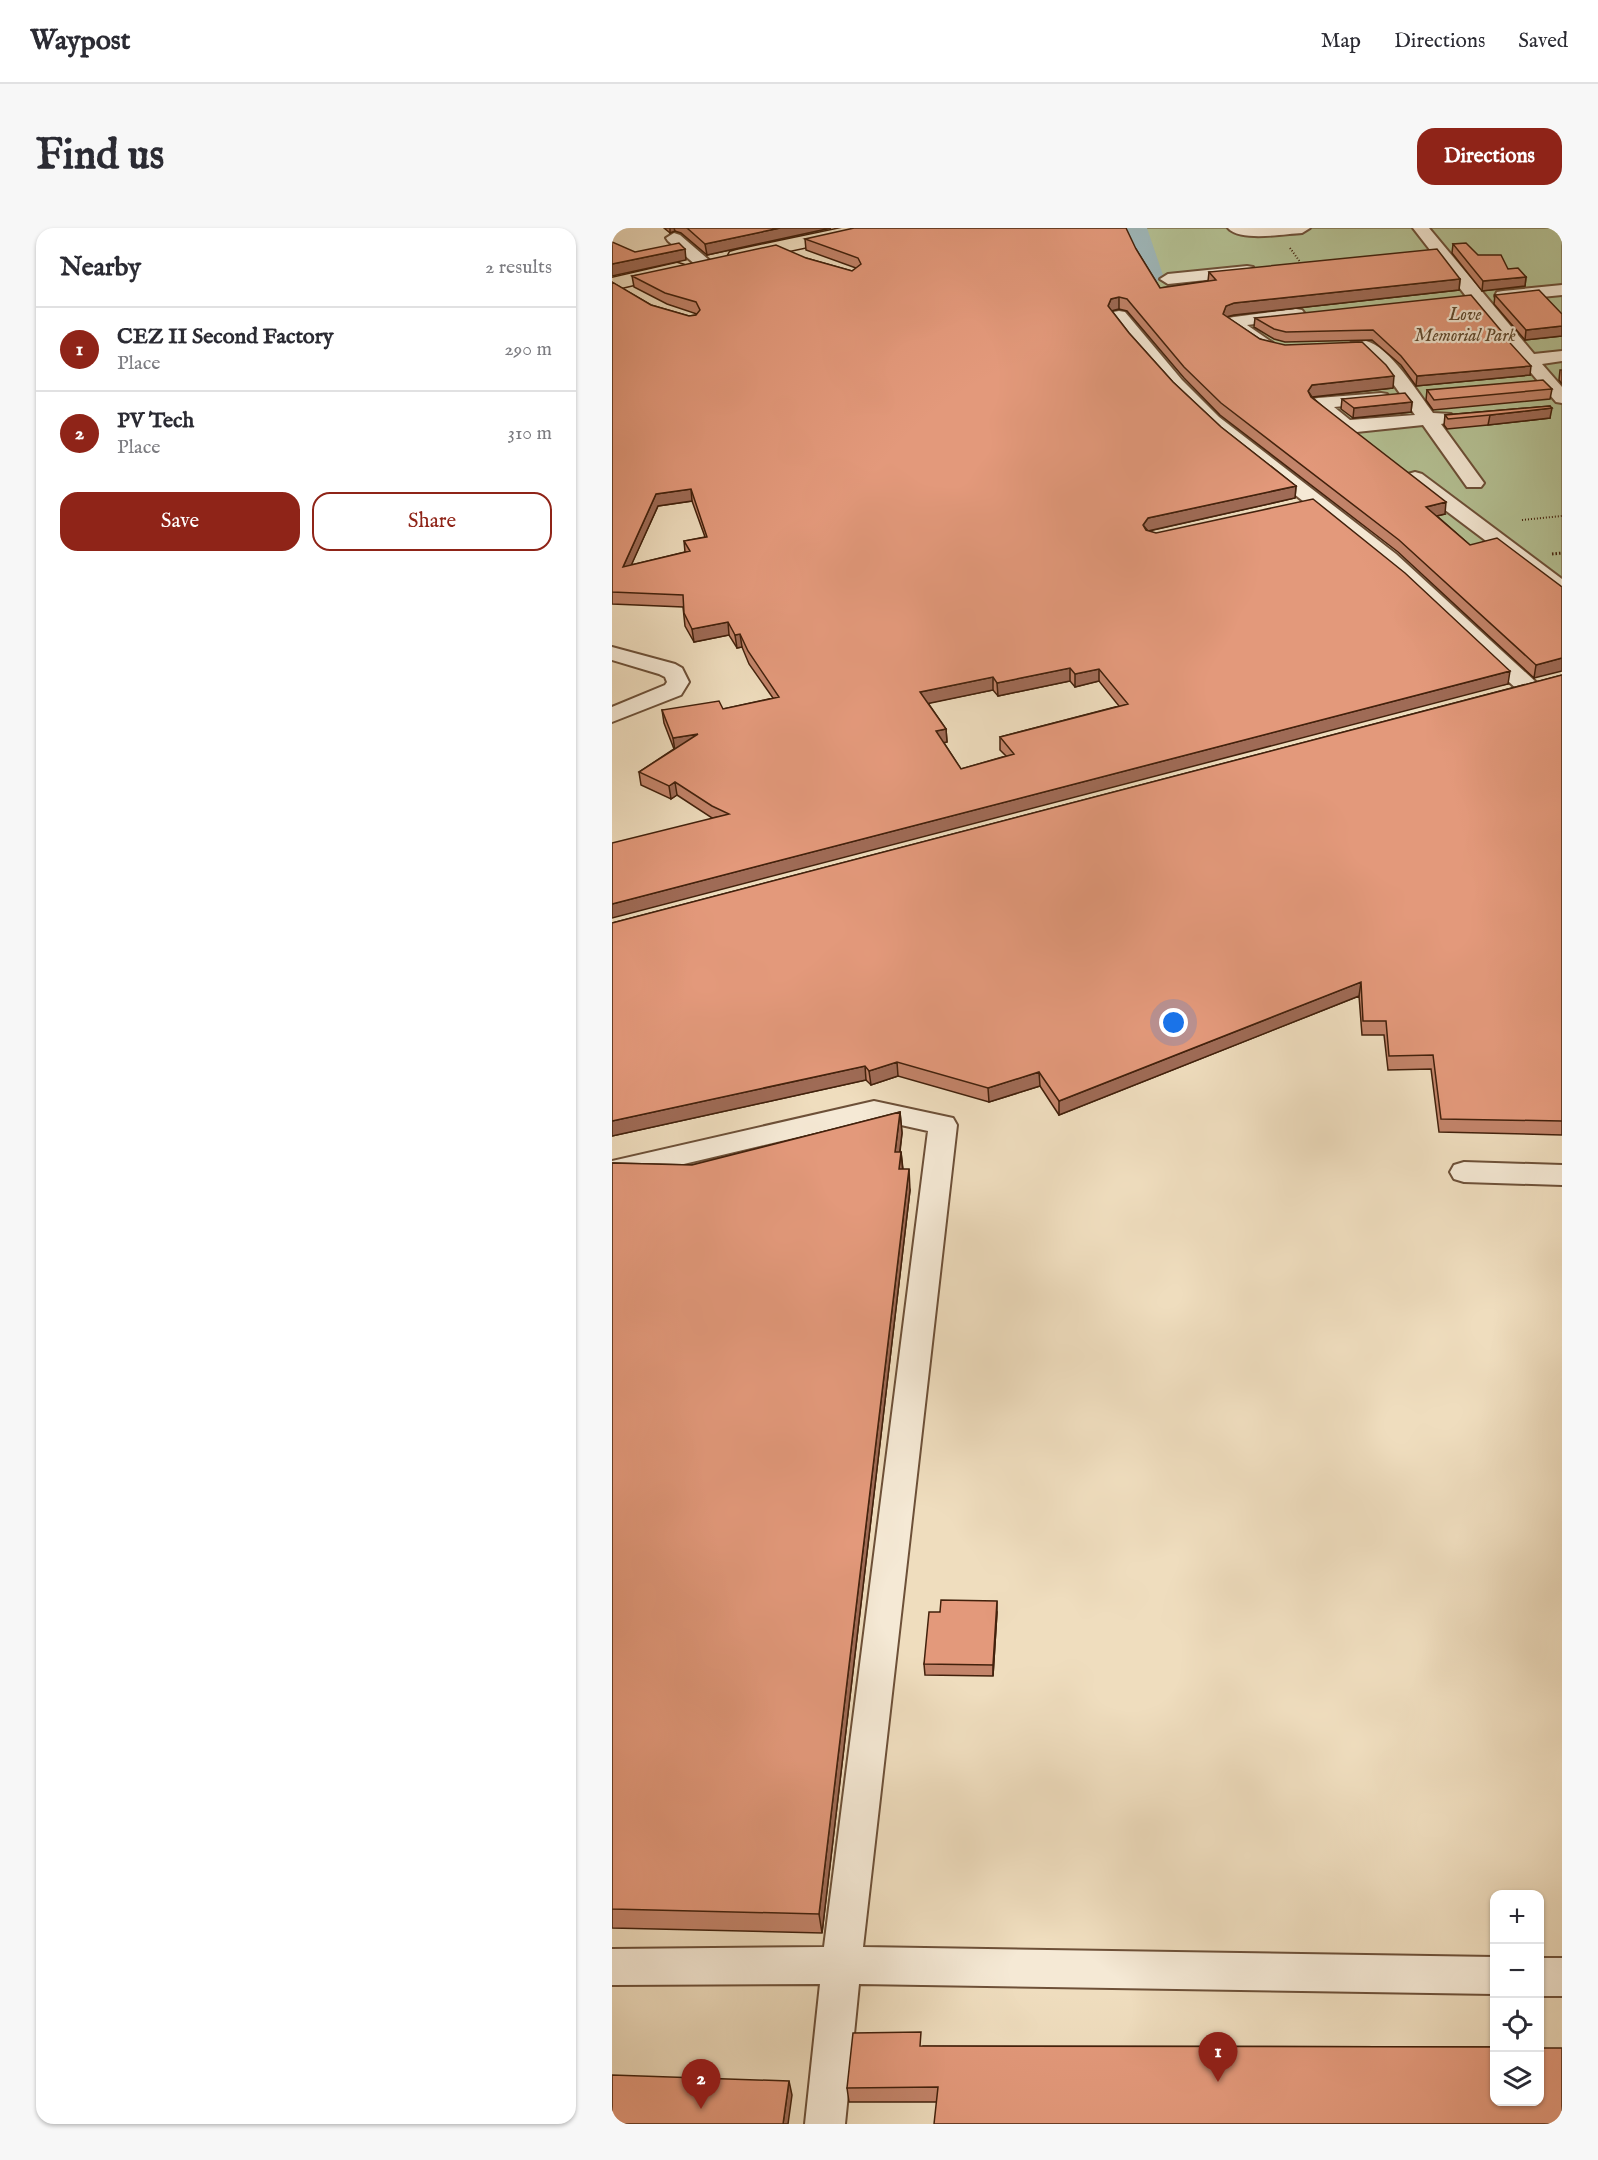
<!DOCTYPE html>
<html lang="en">
<head>
<meta charset="utf-8">
<style>
	body { margin:0; font-family:"IM FELL English",serif; background:#f7f7f7; color:#2b2b33 }
	.controls { position:absolute; right:18px; bottom:18px; display:grid; overflow:hidden; border-radius:12px; box-shadow:0 2px 4px #0004 }
	.controls button { width:54px; height:54px; display:grid; place-items:center; padding:0; border:0; border-bottom:2px solid #e1e1e2; background:#fff; color:#2b2b33; font:30px sans-serif }
	.you { position:absolute; left:562px; top:795px; width:21px; height:21px; margin:-15px; border:4px solid #fff; border-radius:50%; background:#1a73e8; box-shadow:0 0 0 9px #1a73e833 }
	.badge { display:grid; place-items:center; width:39px; height:39px; border-radius:50%; background:#8f2418; color:#fff; font-size:20px; font-weight:700 }
	.pin { position:absolute; translate:-50% -50px; filter:drop-shadow(0 2px 3px #0008) }
	.pin::after { content:''; position:absolute; top:32px; width:21px; height:18px; background:inherit; clip-path:polygon(0 0,100% 0,50% 100%) }
	.list { margin:0; padding:0; list-style:none }
	h2 { display:flex; justify-content:space-between; align-items:center; height:78px; margin:0; padding:0 24px; font-size:26px }
	h2 small { font-size:20px; font-weight:400; color:#7c7c81 }
	.list li { display:grid; grid-template-columns:39px 1fr auto; gap:18px; align-items:center; box-sizing:border-box; height:84px; padding:0 24px; border-top:2px solid #e1e1e2 }
	.list b { display:block; font-size:22px; white-space:nowrap }
	.list p { margin:0; font-size:20px; white-space:nowrap; color:#7c7c81 }
	.list em { font-size:20px; font-style:normal; color:#7c7c81 }
	.actions { display:flex; gap:12px; padding:18px 24px }
	.actions a { flex:1; padding:14px 0; border:2px solid #8f2418; border-radius:18px; text-align:center; font-size:21px; color:#8f2418 }
	.actions .main { background:#8f2418; color:#fff }
	.icon { flex:none; width:33px; height:33px; fill:none; stroke:currentColor; stroke-width:2; stroke-linecap:round; stroke-linejoin:round }
	.map { position:relative; flex:none; width:950px; height:1896px; overflow:hidden; border-radius:18px }
	header { display:flex; align-items:center; gap:36px; box-sizing:border-box; height:84px; padding:0 30px; background:#fff; border-bottom:2px solid #e1e1e2 }
	header strong { font-size:28px }
	nav { display:flex; gap:33px; margin-inline-start:auto; font-size:21px }
	.intro { display:flex; align-items:center; justify-content:space-between; box-sizing:border-box; height:144px; padding:0 36px }
	h1 { margin:0; font-size:42px }
	.button { padding:15px 27px; border-radius:18px; background:#8f2418; color:#fff; font-size:21px; font-weight:700 }
	main { display:flex; gap:36px; padding:0 36px }
	aside { flex:1; background:#fff; border-radius:18px; box-shadow:0 2px 4px #0004 }
	.map>svg:first-child { display:block }
	.green { fill:#b5c295; stroke:#7c7250; stroke-width:1.5 }
	.lines { fill:none; stroke-linecap:round; stroke-linejoin:round }
	.river { fill:#9fb9bc; fill-rule:evenodd }
	.minor-casing { stroke:#6d5038; stroke-width:4 }
	.major-casing { stroke:#42210c; stroke-width:3 }
	.path-far1 { stroke:#42210c; stroke-width:2; stroke-dasharray:1 2; stroke-linecap:butt }
	.path { stroke:#42210c; stroke-width:3; stroke-dasharray:1.5 2; stroke-linecap:butt }
	.minor { fill:#f5e9d5; fill-rule:evenodd }
	.major { fill:#efddbe; fill-rule:evenodd }
	.wall { fill:#c3846a; stroke:#42210c; stroke-width:1.5; fill-rule:evenodd }
	.shaded-wall { fill:#9f6b56; stroke:#42210c; stroke-width:1.5 }
	.building { fill:#e3997b; stroke:#42210c; stroke-width:1.5; fill-rule:evenodd }
	.labels { text-anchor:middle; dominant-baseline:central; stroke-width:4.5; stroke-linejoin:round; paint-order:stroke }
	.far-park-label { font-size:18px; font-style:italic; fill:#5f492e; stroke:#f5e9d5 }
</style>
</head>
<body>
<header>
<strong>Waypost</strong>
<nav><a>Map</a><a>Directions</a><a>Saved</a></nav>
</header>
<div class="intro"><h1>Find us</h1><a class="button">Directions</a></div>
<main>
<aside>
<h2>Nearby<small>2 results</small></h2>
<ul class="list">
<li><span class="badge">1</span><div><b>CEZ II Second Factory</b><p>Place</p></div><em>290 m</em></li>
<li><span class="badge">2</span><div><b>PV Tech</b><p>Place</p></div><em>310 m</em></li>
</ul>
<div class="actions"><a class="main">Save</a><a>Share</a></div>
</aside>
<div class="map">
<svg width="950" height="1896" viewBox="0 0 950 1896">
	<rect width="100%" height="100%" fill="#efddbe"/>
	<filter id="stains"><feTurbulence type="fractalNoise" baseFrequency=".00333" numOctaves="4"/><feColorMatrix values="0 0 0 0 .2 0 0 0 0 .09 0 0 0 0 .02 0 0 0 .5 -.17"/></filter>
	<radialGradient id="worn" r=".72"><stop offset=".6" stop-color="#630" stop-opacity="0"/><stop offset="1" stop-color="#630" stop-opacity=".3"/></radialGradient>
	<path class="green" d="M532,0h418v379l-100,-67 -199,-180 -103,-66 -10,-29z"/>
	<g class="lines">
		<path class="river" d="M509,0h26l16,47 -4,6 -10,2 -10,-2 -4,-6z"/>
		<defs>
			<path id="minor" d="M616,0h82l-8,5c-18,1 -62,9 -74,-5z
				M801,0h16l105,126 28,-3v10l-20,3 20,23v16l-6,-1 -87,-102z
				M62,5l6,2 29,25 2,3 -2,3h-12l-29,-25 -2,-3z
				M635,38l6,1 2,4 -2,4 -85,9 -8,-5 8,-5z
				M950,57v10l-59,6 -6,-1 -2,-4 2,-4 6,-1z
				M684,81l6,1 3,4 -3,4 -55,7 26,18 -3,4h-12l-33,-22 3,-7 6,-1z
				M507,83l6,1 57,68 37,37 177,137 141,129 3,5 -3,5 -8,2 -8,-2 -140,-130 -175,-139 -37,-36 -56,-68 -3,-4 3,-4z
				M754,113c23,5 53,53 67,72l18,1 2,4 -2,4 -10,2 43,59 -3,4h-14l-44,-62 -76,8 -7,-2 -28,-24 -3,-4 3,-4 6,-1 63,-5 6,1 3,4 -3,4 -53,5 16,13 65,-5 -28,-40 -25,-23 -11,-1 -3,-4 3,-4z
				M803,244l7,2 140,105v16l-7,-2 -147,-111 -3,-4 3,-4z
				M0,419l63,17 7,4 7,14 -8,13 -69,27v-15l53,-22 2,-3 -2,-5 -6,-3 -47,-14z
				M262,873l79,17 4,7 -94,822 631,10v37l-635,-10 -14,140h-40l15,-140 -208,1v-36l212,-2 104,-816 -54,-12 -262,62v-20z
				M852,934l98,3v20l-98,-3 -10,-3 -4,-7 4,-7z
				M927,1730h23v38h-23z"/>
			<path id="major" d="M230,0h35l-2,4 -7,2 -131,28 -7,-2 -2,-4 2,-4 7,-2z
				M65,35l7,2 3,4 -3,4 -72,17v-12z"/>
		</defs>
		<use href="#minor" class="minor-casing"/>
		<use href="#major" class="major-casing"/>
		<path class="path-far1" d="M678,20l13,18
			M910,292l40,-4"/>
		<path class="path" d="M940,326l10,-1"/>
		<use href="#minor" class="minor"/>
		<use href="#major" class="major"/>
	</g>
	<path class="wall" d="M52,0h167l-124,27 -26,-22 -6,-2 -5,2z
		M193,11l331,10 24,39 48,-7 1,-9 251,7 -1,11 -225,25 -7,2 33,22 133,49 -81,9 133,117 -8,2 33,29 92,42 -28,91 -136,-126 -178,-137 -36,-37 -57,-67 -8,-2 -7,2 17,22 44,49 48,45 75,59 -1,12 -146,33 359,153 -796,134 -35,-23 -6,4 -30,-14 -2,-13 35,-23 -10,-26 -2,-13 61,-1 50,-11 -24,-34 -7,-17 -5,1 -8,-13 -35,7 -9,-16 -2,-19 -71,-3v-322l39,23 38,11 7,-1 1,-1 -30,-10 -33,-17 -2,-11 174,-18 46,13 4,-3 -50,-18zM80,273l13,36 -21,4 1,11 -54,13 27,-59zM458,453l5,6 24,-6 20,25 -119,31v13l6,6 -45,13 -17,-26 3,-1 -1,-13 -18,-26 65,-13 5,6z
		M841,16l73,33 -1,9 -43,5 -30,-38z
		M883,67l67,19v22l-37,4 -31,-36z
		M643,90l248,17 27,40 -114,11 -15,-21 -29,-25 -87,2 -11,-3 -20,-12z
		M948,142h2v14l-3,-4z
		M940,161l-2,10 -117,11 -7,-10 1,-10z
		M730,171l70,3 -1,10 -58,6 -12,-9z
		M938,178v12l-62,7 -41,4 -3,-4 1,-10z
		M950,447v460l-123,-3 -8,-63 -43,1 -4,-35h-22l-3,-39 -300,119 -19,-29 -51,16 -91,-26 -27,9 -5,-5 -254,56v-213z
		M288,884l2,21 -2,19h1l2,17 7,21 -88,743 -210,-5v-765l80,2z
		M328,1384h57l-4,64 -68,-1 -1,-11z
		M311,1818l571,1 -558,55h-87l-2,-14z"/>
	<path class="shaded-wall" d="M58,0h4l1,3 -5,2z
		M168,0h51l-124,27 -2,-11z
		M73,21l1,11 -74,16v-12z
		M914,49l-1,9 -43,5 1,-10z
		M848,51l-1,11 -225,25 -8,2 -3,-3 3,-8 8,-3z
		M507,69v12l-8,2 -3,-5 3,-7z
		M950,98v10l-37,4 1,-10z
		M919,138l-1,9 -114,11 1,-10z
		M782,148l-1,12 -81,9 -4,-6 4,-6z
		M800,174l-1,10 -58,6 1,-10z
		M940,180l-2,10 -62,7 2,-10z
		M684,258l-1,12 -147,33 -5,-6 5,-7z
		M79,261l1,12 -34,5 -33,73 -2,-12 33,-73z
		M834,274l-1,12 -21,5 2,-12z
		M116,394l1,13 -35,7 -2,-13z
		M128,406l2,13 -5,1 -2,-13z
		M950,430v13l-28,7 2,-13z
		M458,440v13l-72,15 -1,-13z
		M487,441v12l-24,6v-13z
		M898,443l-2,13 -896,234v-14z
		M381,449v13l-72,15 -1,-13z
		M334,501l1,13 -10,2 -1,-13z
		M86,506l-23,17 -2,-13z
		M63,554l2,13 -6,4 -2,-13z
		M749,754l-2,14 -300,119v-14z
		M285,834l1,14 -27,9 -2,-14z
		M253,838l1,14 -254,56v-15z
		M427,844l1,14 -51,16 -1,-14z
		M288,884l2,21 -5,40 -2,-21z
		M289,924l2,21 -4,-4z
		M297,941l1,21 -88,743 -3,-19z
		M385,1373v11l-4,64v-11z
		M177,1853l3,14 -4,29h-5z"/>
	<path class="building" d="M75,0h93l-75,16z
		M242,0h272l10,21 24,39 56,-8 -7,-8 228,-23 23,30 -226,24 -8,3 -3,8 37,25 25,6 77,-3 24,23 8,11 -82,9 -4,6 3,6 135,105 -20,5 44,38 27,-7 65,49v71l-26,7 -137,-125 -178,-137 -37,-36 -57,-68 -8,-2 -8,2 -3,7 21,27 44,49 48,45 75,59 -148,32 -5,7 3,5 10,3 157,-34 92,74 105,98 -898,233v-61l117,-29 -17,-8 -37,-24 -6,4 -30,-14 59,-38 -25,4 -11,-28 57,-9 4,8 56,-12 -31,-46 -8,-17 -5,1 -7,-13 -36,7 -8,-16 -1,-18 -71,-3v-310l39,23 38,11 7,-1 4,-5 -4,-8 -31,-9 -33,-17 144,-31 30,13 46,13 9,-7 -3,-6 -53,-19zM79,261l16,48 -23,4 6,10 -67,16 33,-73zM458,440l5,6 24,-5 29,35 -128,33 14,17 -53,15 -25,-38 10,-2 -26,-37 73,-15 4,6z
		M0,14l23,10 44,-9 6,6 -73,15z
		M854,15l12,12h23l7,14 10,-1 8,9 -43,4 -30,-37z
		M927,62l23,24v12l-36,4 -31,-35z
		M859,67l32,38h-2l30,33 -114,10 -16,-20 -28,-26 -87,2 -12,-3 -19,-11z
		M931,152l9,9 -118,11 -7,-10z
		M793,165l7,9 -58,6 -12,-9z
		M938,178l2,2 -62,7 -42,4 -3,-4z
		M950,447v446l-121,-2 -8,-64 -44,1 -3,-35h-23l-2,-39 -302,119 -20,-29 -51,16 -91,-26 -28,9 -4,-5 -253,55v-198z
		M288,884l-5,40h6l-2,17h10l-90,745 -207,-5v-746l80,2z
		M329,1372l56,1 -4,64 -69,-1 5,-52h11z
		M309,1804l-1,14 574,1v55h45v-54h23v76h-628l4,-37 -91,1 6,-55z
		M0,1847l177,6 -6,43h-171z"/>
	<g class="labels">
		<g class="far-park-label">
			<text x="853" y="87">Love<tspan x="853" dy="21">Memorial Park</tspan></text>
		</g>
	</g>
	<rect width="100%" height="100%" filter="url(#stains)"/>
	<rect width="100%" height="100%" fill="url(#worn)"/>
</svg>
<div class="controls">
<button>+</button>
<button>−</button>
<button><svg class="icon" aria-label="locate" viewBox="0 0 24 24"><circle cx="12" cy="12" r="6"/><path d="M12 2v4M12 18v4M2 12h4M18 12h4"/></svg></button>
<button><svg class="icon" aria-label="layers" viewBox="0 0 24 24"><path d="M12 4l9 5-9 5-9-5zM3 14l9 5 9-5"/></svg></button>
</div>
<div class="you"></div>
<div class="pin badge" style="left:606px;top:1854px">1</div>
<div class="pin badge" style="left:89px;top:1881px">2</div>
</div>
</main>
</body>
</html>
